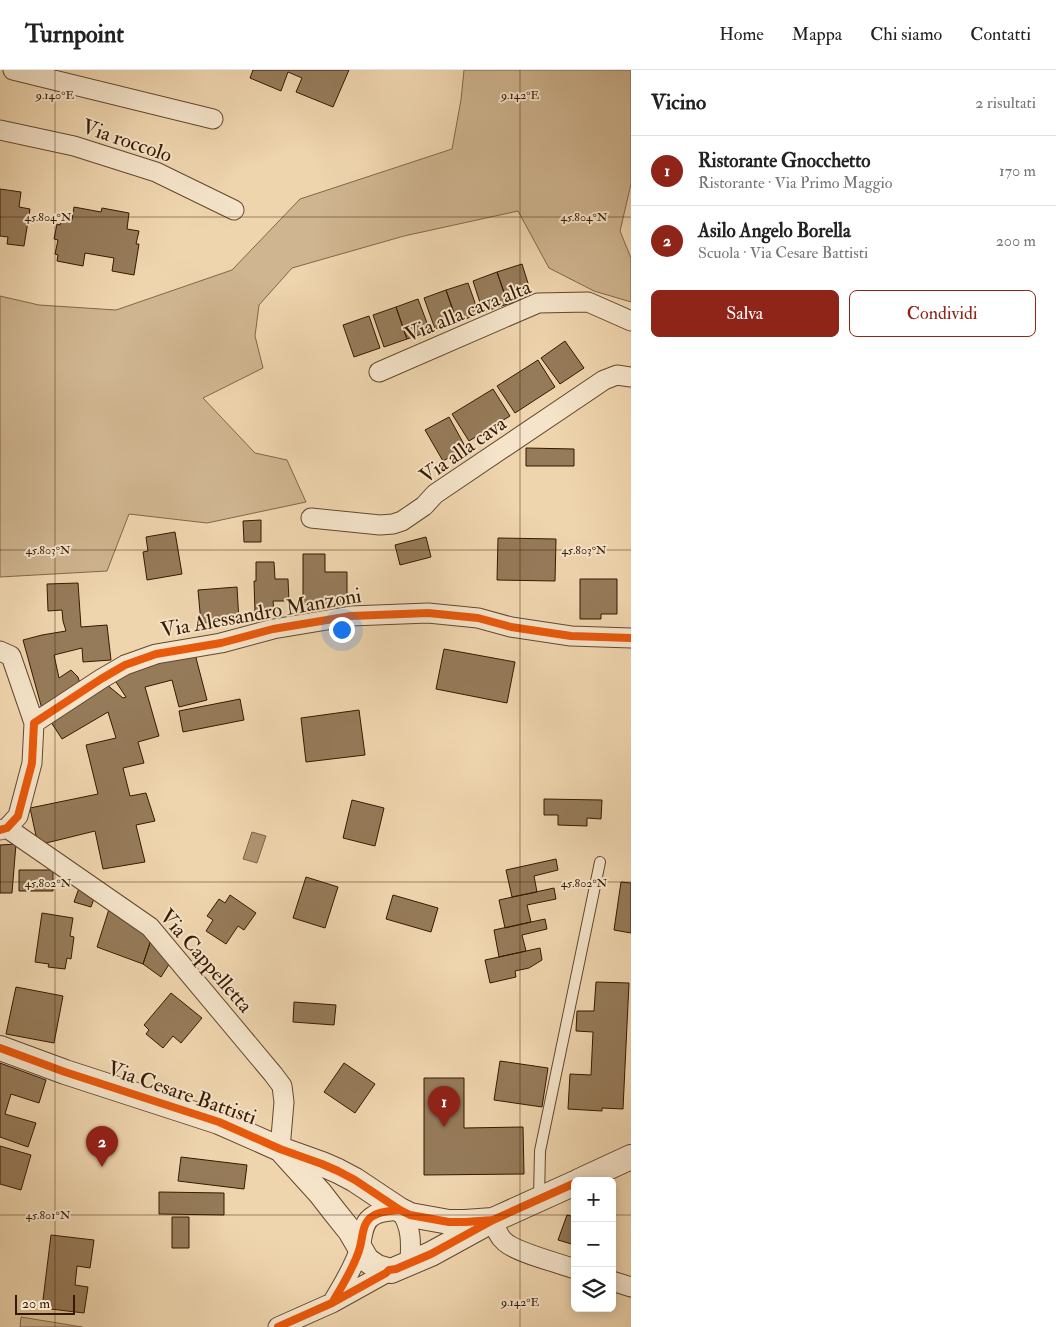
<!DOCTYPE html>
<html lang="it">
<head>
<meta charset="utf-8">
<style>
	body { margin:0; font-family:"IM FELL Double Pica",serif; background:#f6f6f6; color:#222 }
	.controls { position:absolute; right:15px; bottom:15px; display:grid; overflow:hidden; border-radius:8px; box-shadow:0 2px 12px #0003 }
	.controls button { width:45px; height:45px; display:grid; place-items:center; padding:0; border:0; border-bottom:1px solid #e0e0e0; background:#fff; color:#222; font:25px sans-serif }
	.scale { position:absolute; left:15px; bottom:12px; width:60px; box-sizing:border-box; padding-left:5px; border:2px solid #351900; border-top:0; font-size:14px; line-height:18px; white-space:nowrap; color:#351900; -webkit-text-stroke:4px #f5e4ca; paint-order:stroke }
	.you { position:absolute; left:341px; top:559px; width:18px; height:18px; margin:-12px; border:4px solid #fff; border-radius:50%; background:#1a73e8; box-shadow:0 0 0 8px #1a73e833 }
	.badge { display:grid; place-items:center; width:32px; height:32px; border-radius:50%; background:#8f2418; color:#fff; font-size:16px; font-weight:700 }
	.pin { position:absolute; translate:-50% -41px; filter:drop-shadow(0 1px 2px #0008) }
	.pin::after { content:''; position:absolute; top:26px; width:18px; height:15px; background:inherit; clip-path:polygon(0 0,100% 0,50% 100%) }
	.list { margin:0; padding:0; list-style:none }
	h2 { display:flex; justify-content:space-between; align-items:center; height:65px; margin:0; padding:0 20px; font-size:21px }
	h2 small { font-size:16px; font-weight:400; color:#767676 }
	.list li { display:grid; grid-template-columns:32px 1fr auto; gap:15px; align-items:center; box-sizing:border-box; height:70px; padding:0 20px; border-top:1px solid #e0e0e0 }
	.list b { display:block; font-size:19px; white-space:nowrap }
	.list p { margin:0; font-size:16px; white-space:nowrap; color:#767676 }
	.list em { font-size:16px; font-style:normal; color:#767676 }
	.actions { display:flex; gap:10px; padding:15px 20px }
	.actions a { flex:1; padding:11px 0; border:1px solid #8f2418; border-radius:8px; text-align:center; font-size:18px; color:#8f2418 }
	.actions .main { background:#8f2418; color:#fff }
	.icon { flex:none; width:28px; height:28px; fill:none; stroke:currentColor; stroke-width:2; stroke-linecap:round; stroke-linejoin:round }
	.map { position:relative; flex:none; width:631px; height:1257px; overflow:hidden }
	header { display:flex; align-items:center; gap:30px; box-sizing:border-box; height:70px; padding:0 25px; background:#fff; border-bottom:1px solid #e0e0e0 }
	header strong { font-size:24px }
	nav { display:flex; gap:28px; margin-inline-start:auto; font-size:18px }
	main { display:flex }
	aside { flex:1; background:#fff }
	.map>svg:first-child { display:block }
	.green { fill:#cfb590; stroke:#826748 }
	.water { fill:#b09573; stroke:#7f6345 }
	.building { fill:#967b5a; stroke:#351900 }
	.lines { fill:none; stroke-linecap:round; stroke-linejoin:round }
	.service-casing { stroke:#64482c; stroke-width:12 }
	.minor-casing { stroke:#64482c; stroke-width:21 }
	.tertiary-casing { stroke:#64482c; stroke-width:26 }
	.service { stroke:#f5e4ca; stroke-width:10 }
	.minor { stroke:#f5e4ca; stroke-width:19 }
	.tertiary { stroke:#f5e4ca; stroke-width:24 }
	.cycleway-casing { stroke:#f5e4ca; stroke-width:11 }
	.cycleway { stroke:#e8590c; stroke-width:8 }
	.ticks { fill:none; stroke:#351900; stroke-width:1; stroke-opacity:0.45 }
	.labels { text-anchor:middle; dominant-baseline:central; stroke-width:4; stroke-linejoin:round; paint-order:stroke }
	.street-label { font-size:21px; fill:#351900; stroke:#f5e4ca }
	.ticks-label { font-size:12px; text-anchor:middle; fill:#351900; stroke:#f5e4ca; stroke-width:4; stroke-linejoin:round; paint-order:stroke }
</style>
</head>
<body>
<header>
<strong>Turnpoint</strong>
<nav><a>Home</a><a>Mappa</a><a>Chi siamo</a><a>Contatti</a></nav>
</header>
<main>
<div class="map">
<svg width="631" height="1257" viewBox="0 0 631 1257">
	<rect width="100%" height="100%" fill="#efd5ae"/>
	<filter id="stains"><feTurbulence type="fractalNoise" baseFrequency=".004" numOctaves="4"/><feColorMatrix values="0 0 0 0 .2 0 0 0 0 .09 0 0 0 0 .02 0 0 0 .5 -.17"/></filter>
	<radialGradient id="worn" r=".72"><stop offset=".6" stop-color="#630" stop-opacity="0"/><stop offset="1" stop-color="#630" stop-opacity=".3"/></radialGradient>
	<path class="green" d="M464,0h167v114l-11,47 11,27v44l-37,-11 -45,-23 -31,-57 -114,25 -112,32 -33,37 -4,31 8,32 -60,30 52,55 32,7 19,42 -99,21 -78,-9 -22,57 -107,6v-281l39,9 77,5 116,-40 68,-71 152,-50 9,-49z
		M21,1247l61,10h-62z"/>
	<path class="water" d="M252,762l14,4 -9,27 -14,-4z"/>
	<path class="building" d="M253,0h96l-16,37 -37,-15 6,-14 -14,-6 -7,19 -31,-13z
		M0,119l21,3 -2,15 11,2 -6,37 -17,-2 1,-7 -8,-1z
		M74,137l27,5 1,-4 27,5 -2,16 12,2 -3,13h3l-5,31 -22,-4 2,-13 -29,-5 -2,13 -26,-5 1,-6 -3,-1 3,-14 -4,-1 3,-15 3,1 2,-7 10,2z
		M522,194l10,32 -24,8 -11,-32z
		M497,202l11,32 -25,8 -10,-31z
		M468,213l11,31 -22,8 -11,-32z
		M446,220l11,32 -22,7 -11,-31z
		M418,229l12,32 -23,8 -11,-32z
		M396,237l11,32 -23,8 -11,-32z
		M369,246l11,32 -26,9 -11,-32z
		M565,271l19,27 -24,16 -19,-26z
		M538,290l17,27 -40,26 -18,-27z
		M493,319l17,27 -41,25 -17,-27z
		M449,347l17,31 -23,13 -18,-31z
		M526,378l48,1v17h-48z
		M261,450v22h-17l-1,-21z
		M175,462l7,42 -35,6 -4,-28 5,-1 -2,-14z
		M426,467l5,20 -31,8 -5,-20z
		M498,468l58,1 -1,42 -58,-1z
		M303,484h22v18h22v31l-44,1z
		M256,492h18l1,17h13l1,22h-16l1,10 -19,1 -1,-31h2z
		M580,509h37v35h-16v5h-21z
		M78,513l3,44 26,-2 4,35 -28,2 -1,-14 -28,7 5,23 12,-8 7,7 3,10 -39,22 -19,-69 19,-5 24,-4 -3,-10 -1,-11 -14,1 -1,-27z
		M237,517l2,34 -38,2 -3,-33z
		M444,579l71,13 -8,41 -71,-14z
		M195,584l12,46 -28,7 -7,-27 -27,7 14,49 -21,6 6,21 -21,5 7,28 16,-3 9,28 -19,4 9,37 -42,7 -8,-38 -57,14 -8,-37 68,-14 -12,-49 30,-7 -8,-26 -46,27 -13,-20 57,-35 17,14 3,-1 -12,-18 36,-16z
		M240,629l4,21 -61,12 -4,-21z
		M359,640l6,45 -59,7 -5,-44z
		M544,729l58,1 -1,19 -14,-1v8l-29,-1v-10h-14z
		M352,730l32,8 -9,38 -32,-8z
		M16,774l-4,49h-12v-48z
		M556,789l2,11 -24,6 3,16 -25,5 -6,-27z
		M19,800h34v21h-34z
		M306,807l32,10 -13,41 -32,-10z
		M621,812l10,1v50l-17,-3z
		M79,818l17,5 -5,14 -17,-5z
		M554,818l2,11 -29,6 4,17 -26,6 -6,-28z
		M230,825l26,18 -12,17 -6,-4 -12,18 -20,-13 7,-11 -6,-4 12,-17 6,4z
		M393,825l45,13 -7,24 -45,-13z
		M110,836l42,31 -9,27 -46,-17z
		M42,843l31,5 -3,18 4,1 -3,22 -4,-1 -2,11 -17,-2 1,-3 -14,-2z
		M545,849l2,10 -25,6 4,16 -27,6 -5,-27z
		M152,867l21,21 -12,19 -18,-13z
		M540,878l2,12 -13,8 -14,3 1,6 -26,6 -5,-23z
		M596,912l33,1 -6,126 -21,-1v3l-34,-2 2,-35 21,1 2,-43 -17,-1 1,-20h17z
		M16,917l47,9 -9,47 -48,-9z
		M171,923l31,25 -21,25 -8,-7 -10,12 -17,-14 3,-4 -5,-5z
		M294,932l42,3 -2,20 -41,-3z
		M500,991l48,7 -6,39 -48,-7z
		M0,993l46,17 -7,23 -28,-9 -6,20 31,9 -8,24 -28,-10z
		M344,993l31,21 -20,29 -31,-21z
		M424,1008h40v50l59,-1 1,47 -100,1z
		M0,1076l31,9 -10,35 -21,-6z
		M181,1087l66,8 -3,24 -66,-8z
		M159,1122l65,1v22l-65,-1z
		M567,1145l8,2v28l-17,-5z
		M172,1147h17v31h-17z
		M51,1165l43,5 -4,28 -13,-2 -2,19 13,2 -4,26 -42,-5z"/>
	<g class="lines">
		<defs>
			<path id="service" d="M539,1128l1,-47 60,-289"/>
			<path id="minor" d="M13,0l200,49
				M0,60l74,16 82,26 78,38
				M379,302l159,-69 50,-1 43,19
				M311,448l69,7 13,-1 9,-3 22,-15 11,-12 169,-114 13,-5 14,2
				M0,581l11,5 23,67
				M7,758l143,99 123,147 9,12 2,16 -4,47
				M0,760l7,-2 11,-12 14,-53 2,-40 67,-44 24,-14 31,-11 65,-11 52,-14 78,-13 77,-3 50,5 33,9 60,9 60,2
				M493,1150c3,8 5,16 11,21 10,11 55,22 71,28
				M612,1211l19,6
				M332,1233c9,-15 24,-39 28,-56 3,-10 2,-25 13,-31 7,-5 19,-5 27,-6 12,17 11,33 10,53
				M278,1257l54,-24 54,-30 3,-3"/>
			<path id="tertiary" d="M0,978l65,24 154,50 61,27 42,15 16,7 17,9 45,30 10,5 39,7h16l28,-2
				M281,1080l39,43 14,18 16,20 17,29 10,7 14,4 40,-17 62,-34 82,-37
				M579,1111l52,-24"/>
		</defs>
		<use href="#service" class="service-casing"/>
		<use href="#minor" class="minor-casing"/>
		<use href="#tertiary" class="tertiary-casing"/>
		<use href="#service" class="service"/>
		<use href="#minor" class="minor"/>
		<use href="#tertiary" class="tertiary"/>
		<defs>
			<path id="cycleway" d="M0,760l7,-2 11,-12 14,-53 2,-40 67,-44 24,-14 31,-11 65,-11 52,-14 78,-13 77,-3 50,5 33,9 60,9 60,2
				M0,978l65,24 154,50 61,27 42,15 16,7 17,9 45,30 10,5 39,7h16l28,-2
				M332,1233c9,-15 24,-39 28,-56 3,-10 2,-25 13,-31 7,-5 19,-5 27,-6
				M278,1257l54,-24 54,-30 3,-3 7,-1 35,-15 62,-34 82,-37"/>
		</defs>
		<use href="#cycleway" class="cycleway-casing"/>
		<use href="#cycleway" class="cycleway"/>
	</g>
	<path class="ticks" d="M55,0v1257M520,0v1257M0,147h631M0,480h631M0,812h631M0,1145h575M612,1145h19"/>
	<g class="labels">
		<g class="street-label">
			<text transform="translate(127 71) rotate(19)">Via roccolo</text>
			<text transform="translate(468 241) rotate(-22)">Via alla cava alta</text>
			<text transform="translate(463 380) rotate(-35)">Via alla cava</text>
			<text transform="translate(261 543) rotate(-10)">Via Alessandro Manzoni</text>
			<text transform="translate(206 891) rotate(49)">Via Cappelletta</text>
			<text transform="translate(182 1023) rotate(19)">Via Cesare Battisti</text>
		</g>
	</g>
	<g class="ticks-label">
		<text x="55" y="29">9.140°E</text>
		<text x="520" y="29">9.142°E</text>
		<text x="48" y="151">45.804°N</text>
		<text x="584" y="151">45.804°N</text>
		<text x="48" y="484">45.803°N</text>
		<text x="584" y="484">45.803°N</text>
		<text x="48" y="817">45.802°N</text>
		<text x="584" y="817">45.802°N</text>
		<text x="48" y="1149">45.801°N</text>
		<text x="520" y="1236">9.142°E</text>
	</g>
	<rect width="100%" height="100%" filter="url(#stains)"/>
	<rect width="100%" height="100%" fill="url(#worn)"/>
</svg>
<div class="controls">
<button>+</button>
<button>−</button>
<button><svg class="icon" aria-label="layers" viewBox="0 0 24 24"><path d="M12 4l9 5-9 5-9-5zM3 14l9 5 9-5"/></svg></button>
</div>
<div class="scale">20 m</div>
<div class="you"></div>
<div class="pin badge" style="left:444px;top:1057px">1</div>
<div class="pin badge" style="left:102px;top:1097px">2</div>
</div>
<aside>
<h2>Vicino<small>2 risultati</small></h2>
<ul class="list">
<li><span class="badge">1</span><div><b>Ristorante Gnocchetto</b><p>Ristorante · Via Primo Maggio</p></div><em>170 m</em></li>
<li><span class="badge">2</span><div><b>Asilo Angelo Borella</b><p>Scuola · Via Cesare Battisti</p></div><em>200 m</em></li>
</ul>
<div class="actions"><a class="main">Salva</a><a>Condividi</a></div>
</aside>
</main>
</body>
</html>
